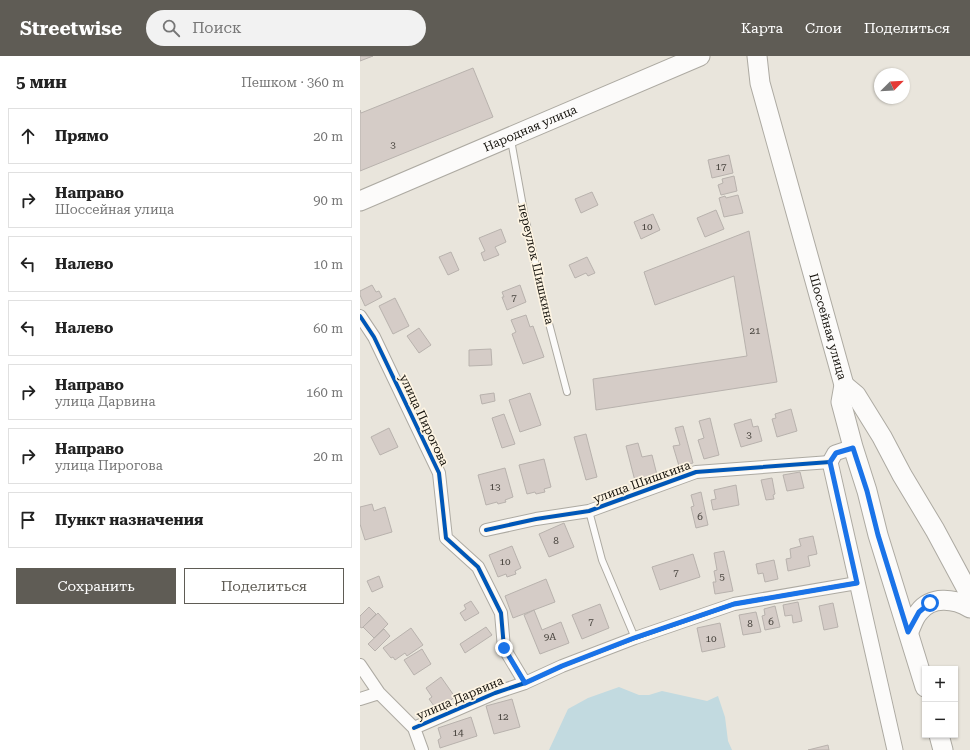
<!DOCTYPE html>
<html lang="ru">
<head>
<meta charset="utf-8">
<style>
	body { margin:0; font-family:"Roboto Serif",serif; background:#f2f2f2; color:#222 }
	.controls { position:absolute; right:12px; bottom:12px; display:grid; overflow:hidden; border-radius:0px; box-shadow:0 1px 3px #0004 }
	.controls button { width:36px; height:36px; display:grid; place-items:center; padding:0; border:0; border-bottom:1px solid #e0e0e0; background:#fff; color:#222; font:20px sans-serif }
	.compass { position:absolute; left:514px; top:12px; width:36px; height:36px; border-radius:50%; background:#fff; box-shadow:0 1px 3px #0004; rotate:66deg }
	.stop { position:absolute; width:12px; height:12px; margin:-9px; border:3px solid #1a73e8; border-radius:50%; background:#fff }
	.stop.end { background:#1a73e8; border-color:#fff; box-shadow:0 1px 4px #0008 }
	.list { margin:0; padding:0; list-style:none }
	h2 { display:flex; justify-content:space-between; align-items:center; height:52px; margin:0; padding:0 16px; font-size:17px }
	h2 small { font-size:13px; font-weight:400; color:#767676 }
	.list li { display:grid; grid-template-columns:26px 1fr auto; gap:12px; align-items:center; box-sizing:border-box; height:56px; margin:0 8px 8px; padding:0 8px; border:1px solid #e0e0e0; border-radius:0px }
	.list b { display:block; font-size:15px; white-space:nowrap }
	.list p { margin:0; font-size:13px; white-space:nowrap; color:#767676 }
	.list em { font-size:13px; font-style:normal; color:#767676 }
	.actions { display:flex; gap:8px; padding:12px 16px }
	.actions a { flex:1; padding:9px 0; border:1px solid #5f5c55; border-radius:0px; text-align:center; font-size:14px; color:#5f5c55 }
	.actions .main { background:#5f5c55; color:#fff }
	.icon { flex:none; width:22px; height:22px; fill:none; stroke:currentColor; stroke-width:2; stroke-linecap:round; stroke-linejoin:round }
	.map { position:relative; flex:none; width:610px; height:694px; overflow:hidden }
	header { display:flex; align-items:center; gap:24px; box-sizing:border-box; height:56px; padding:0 20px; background:#5f5c55; color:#fff }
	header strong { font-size:19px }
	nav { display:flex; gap:22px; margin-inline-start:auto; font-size:14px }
	.search { width:280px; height:36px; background:#f2f2f2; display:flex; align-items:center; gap:10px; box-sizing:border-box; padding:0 14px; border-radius:22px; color:#767676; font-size:15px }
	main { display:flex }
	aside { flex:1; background:#fff }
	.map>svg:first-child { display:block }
	.water { fill:#c2dae0 }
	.building { fill:#d5ccc7; stroke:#b8b2ad }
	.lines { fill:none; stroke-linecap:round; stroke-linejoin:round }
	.service-casing { stroke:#adaaa2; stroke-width:8 }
	.minor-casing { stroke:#adaaa2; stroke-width:14 }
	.tertiary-casing { stroke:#adaaa2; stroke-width:17 }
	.primary-casing { stroke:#adaaa2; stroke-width:21 }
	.service { stroke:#fcfbfa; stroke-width:6 }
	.minor { stroke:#fcfbfa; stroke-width:12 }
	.tertiary { stroke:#fcfbfa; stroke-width:15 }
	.primary { stroke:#fcfbfa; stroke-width:19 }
	.cycleway-casing { stroke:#fdf4e3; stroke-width:6 }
	.cycleway { stroke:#0057b8; stroke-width:4 }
	.route { stroke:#1a73e8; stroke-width:5 }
	.labels { text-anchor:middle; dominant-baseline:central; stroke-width:3.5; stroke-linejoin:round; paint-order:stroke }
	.number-label { font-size:10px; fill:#48443e }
	.street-label { font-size:12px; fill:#15120c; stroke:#fdf4e3 }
</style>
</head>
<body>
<header>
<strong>Streetwise</strong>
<div class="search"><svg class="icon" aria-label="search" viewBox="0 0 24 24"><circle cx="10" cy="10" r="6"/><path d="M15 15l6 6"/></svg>Поиск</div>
<nav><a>Карта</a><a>Слои</a><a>Поделиться</a></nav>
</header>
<main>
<aside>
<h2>5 мин<small>Пешком · 360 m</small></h2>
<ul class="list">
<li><svg class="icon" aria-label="ahead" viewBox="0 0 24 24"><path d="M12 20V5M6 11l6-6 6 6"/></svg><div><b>Прямо</b></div><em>20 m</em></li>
<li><svg class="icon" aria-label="right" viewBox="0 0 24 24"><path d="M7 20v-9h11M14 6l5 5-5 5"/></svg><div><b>Направо</b><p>Шоссейная улица</p></div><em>90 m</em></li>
<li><svg class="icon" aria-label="left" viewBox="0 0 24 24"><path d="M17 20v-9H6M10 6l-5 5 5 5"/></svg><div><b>Налево</b></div><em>10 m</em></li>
<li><svg class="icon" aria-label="left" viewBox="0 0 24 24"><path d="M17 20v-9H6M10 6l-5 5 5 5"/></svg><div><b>Налево</b></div><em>60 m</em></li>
<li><svg class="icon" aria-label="right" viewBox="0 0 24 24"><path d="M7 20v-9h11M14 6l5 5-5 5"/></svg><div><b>Направо</b><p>улица Дарвина</p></div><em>160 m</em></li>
<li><svg class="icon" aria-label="right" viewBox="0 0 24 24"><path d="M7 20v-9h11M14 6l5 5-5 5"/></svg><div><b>Направо</b><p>улица Пирогова</p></div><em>20 m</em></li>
<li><svg class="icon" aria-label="arrive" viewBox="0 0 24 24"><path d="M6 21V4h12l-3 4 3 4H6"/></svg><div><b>Пункт назначения</b></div></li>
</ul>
<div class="actions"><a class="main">Сохранить</a><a>Поделиться</a></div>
</aside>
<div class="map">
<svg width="610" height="694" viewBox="0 0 610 694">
	<rect width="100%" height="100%" fill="#e9e5dc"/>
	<path class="water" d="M259,631l20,8h10l13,-4 45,10 11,-5 7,21 3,24 4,9h-183l19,-41 20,-11z"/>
	<path class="building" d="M0,0h13l-13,5z
		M113,12l20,49 -133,54v-61l1,3z
		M369,99l4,18 -21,5 -4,-18z
		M374,120l3,15 -16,4 -3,-10 5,-2 -1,-4z
		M232,136l6,13 -17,8 -6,-14z
		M378,139l5,18 -19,4 -5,-19 6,-2 1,2z
		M356,154l8,19 -19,8 -8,-19z
		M293,158l7,16 -19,9 -7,-17z
		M141,173l5,13 -11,5 4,8 -15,6 -3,-8 4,-2 -6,-13z
		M389,175l28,151 -181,28 -3,-31 154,-23 -13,-80 -79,29 -11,-33z
		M91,196l8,18 -11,5 -9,-18z
		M227,201l8,16 -7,3 -2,-3 -11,5 -6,-13z
		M12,229l4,7 3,-1 3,6 -17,9 -5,-11v-4z
		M160,229l6,17 -19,8 -5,-13h2l-2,-5z
		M35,242l14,28 -16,8 -14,-28z
		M166,259l4,12 3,-1 11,31 -21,7 -11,-30 4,-2 -5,-12z
		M59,272l12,17 -12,8 -12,-17z
		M131,293l1,16 -23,1v-16z
		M134,337l1,8 -13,3 -2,-9z
		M170,337l11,32 -21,7 -11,-32z
		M431,353l6,22 -20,6 -5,-18 4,-1 -1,-4z
		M144,358l11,30 -13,4 -10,-30z
		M350,362l9,37 -15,4 -6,-19 6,-2 -5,-17z
		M391,363l2,8 5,-1 4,15 -21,6 -7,-23z
		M323,370l10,37 -14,3 -6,-20 7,-1 -5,-17z
		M29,372l9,19 -18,8 -9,-18z
		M226,378l11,43 -11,3 -12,-43z
		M278,387l4,14 10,-2 5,20 -22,6 -9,-35z
		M184,403l7,28 -7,2 1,3 -9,2 -1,-2 -8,2 -8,-29z
		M145,412l8,29 -8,3 1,2 -8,2 -1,-2 -11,3 -8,-30z
		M440,416l4,16 -17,3 -4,-16z
		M412,422l3,16 -2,1 1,4 -8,1 -5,-20z
		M376,429l3,20 -26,5 -2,-10 5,-1 -2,-9z
		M341,436l7,33 -12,3 -5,-21 3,-1 -3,-11z
		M12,448l2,7 11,-4 7,25 -27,8 -5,-16v-17z
		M204,467l10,24 -25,10 -10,-23z
		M453,480l4,18 -9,2 2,10 -22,5 -2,-12 5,-1 -1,-9 11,-3 -2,-7z
		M152,490l9,22 -6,3 1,3 -9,3 -1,-3 -8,3 -9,-22z
		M364,495l9,40 -18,3 -2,-12h3l-2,-11 3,-1 -3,-17z
		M333,498l7,23 -40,13 -8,-23z
		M414,504l4,19 -13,3 -2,-9 -5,1 -2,-10z
		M19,520l4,11 -11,5 -5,-11z
		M186,523l9,23 -42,16 -8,-22z
		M111,545l8,12 -14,8 -5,-8 6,-4 -2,-4z
		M438,546l4,19 -9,2 -1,-8 -7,1 -2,-11z
		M473,547l5,24 -14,3 -5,-24z
		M240,548l9,24 -27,11 -10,-24z
		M415,550l5,21 -15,3 -3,-14 3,-1 -1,-6z
		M9,551l7,7 -14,14 -2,-1v-11z
		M174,554l8,20 19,-8 8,21 -29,11 -16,-39z
		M396,556l5,20 -18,3 -4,-20z
		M18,557l10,11 -14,14 -11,-11z
		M360,567l5,24 -23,5 -5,-24z
		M126,571l6,8 -27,18 -5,-9z
		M51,572l12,17 -16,11 -2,-3 -10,7 -2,-3 -2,1 -8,-10z
		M24,573l6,7 -15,15 -7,-7z
		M62,593l9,15 -17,11 -10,-15z
		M81,621l14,20 -18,13 -8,-11 3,-2 -6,-9z
		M152,643l8,28 -26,7 -8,-28z
		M111,661l6,19 -37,12 -2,-8 3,-2 -3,-10z
		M468,689l1,5h-21z"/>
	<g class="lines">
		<defs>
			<path id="service" d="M151,84l13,72 22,100 21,80
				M229,455l13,49 33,78"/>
			<path id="minor" d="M0,260l14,21 65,136 7,65 32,29 23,46 3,35 21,35
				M126,474l50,-11 53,-8 107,-39 134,-10
				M0,609l19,28 35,35 8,22
				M0,643l19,-6
				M54,672l81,-35 30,-10 37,-17 73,-28 99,-34 123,-21"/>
			<path id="tertiary" d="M493,391l-18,6 -5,9 65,288"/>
			<g id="primary">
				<path id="s1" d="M397,0l3,27 84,302 -3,17 12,45 14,44 11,44 47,152"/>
				<path id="s2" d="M0,145l340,-145"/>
				<path d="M484,329l12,10 26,42 20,38 33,55 35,65"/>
				<path d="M549,575c3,-6 5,-14 10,-19 12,-16 35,-14 51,-4"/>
				<path d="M579,679l4,15"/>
			</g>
		</defs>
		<use href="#service" class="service-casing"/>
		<use href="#minor" class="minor-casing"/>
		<use href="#tertiary" class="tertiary-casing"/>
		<use href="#primary" class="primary-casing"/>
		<use href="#service" class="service"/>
		<use href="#minor" class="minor"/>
		<use href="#tertiary" class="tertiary"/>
		<use href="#primary" class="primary"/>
		<defs>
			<path id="cycleway" d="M0,260l14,21 65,136 7,65 32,29 23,46 3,35 21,35
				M126,474l50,-11 53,-8 107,-39 134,-10
				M54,672l81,-35 30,-10 37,-17 73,-28 99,-34 123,-21"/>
		</defs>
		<use href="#cycleway" class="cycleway-casing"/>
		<use href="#cycleway" class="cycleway"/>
	</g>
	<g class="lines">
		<path class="route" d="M144,592l21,35 37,-17 72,-28 100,-34 123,-21 -27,-121 6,-9 17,-5 14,43 11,44 30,97 11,-20 11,-9"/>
	</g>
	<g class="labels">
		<g class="number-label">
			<text x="33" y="88">3</text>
			<text x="361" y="110">17</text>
			<text x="287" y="170">10</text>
			<text x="154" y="241">7</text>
			<text x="395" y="274">21</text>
			<text x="389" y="378">3</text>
			<text x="135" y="430">13</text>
			<text x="340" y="460">6</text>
			<text x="196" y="484">8</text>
			<text x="145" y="505">10</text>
			<text x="316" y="516">7</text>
			<text x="362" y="520">5</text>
			<text x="231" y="565">7</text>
			<text x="411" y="565">6</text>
			<text x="390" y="567">8</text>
			<text x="190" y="580">9А</text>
			<text x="351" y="582">10</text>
			<text x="143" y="660">12</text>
			<text x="98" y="676">14</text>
		</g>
		<g class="street-label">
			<text stroke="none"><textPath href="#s2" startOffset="185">Народная улица</textPath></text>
			<text transform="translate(176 208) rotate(77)">переулок Шишкина</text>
			<text stroke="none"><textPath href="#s1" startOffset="280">Шоссейная улица</textPath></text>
			<text transform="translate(64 364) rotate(65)">улица Пирогова</text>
			<text transform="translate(282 426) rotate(-20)">улица Шишкина</text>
			<text transform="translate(100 642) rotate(-23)">улица Дарвина</text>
		</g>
	</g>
</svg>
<div class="controls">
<button>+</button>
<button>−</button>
</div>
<svg class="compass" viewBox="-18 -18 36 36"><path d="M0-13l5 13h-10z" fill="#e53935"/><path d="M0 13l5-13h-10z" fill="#767676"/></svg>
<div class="stop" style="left:570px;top:547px"></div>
<div class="stop end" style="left:144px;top:592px"></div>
</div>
</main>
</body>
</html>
